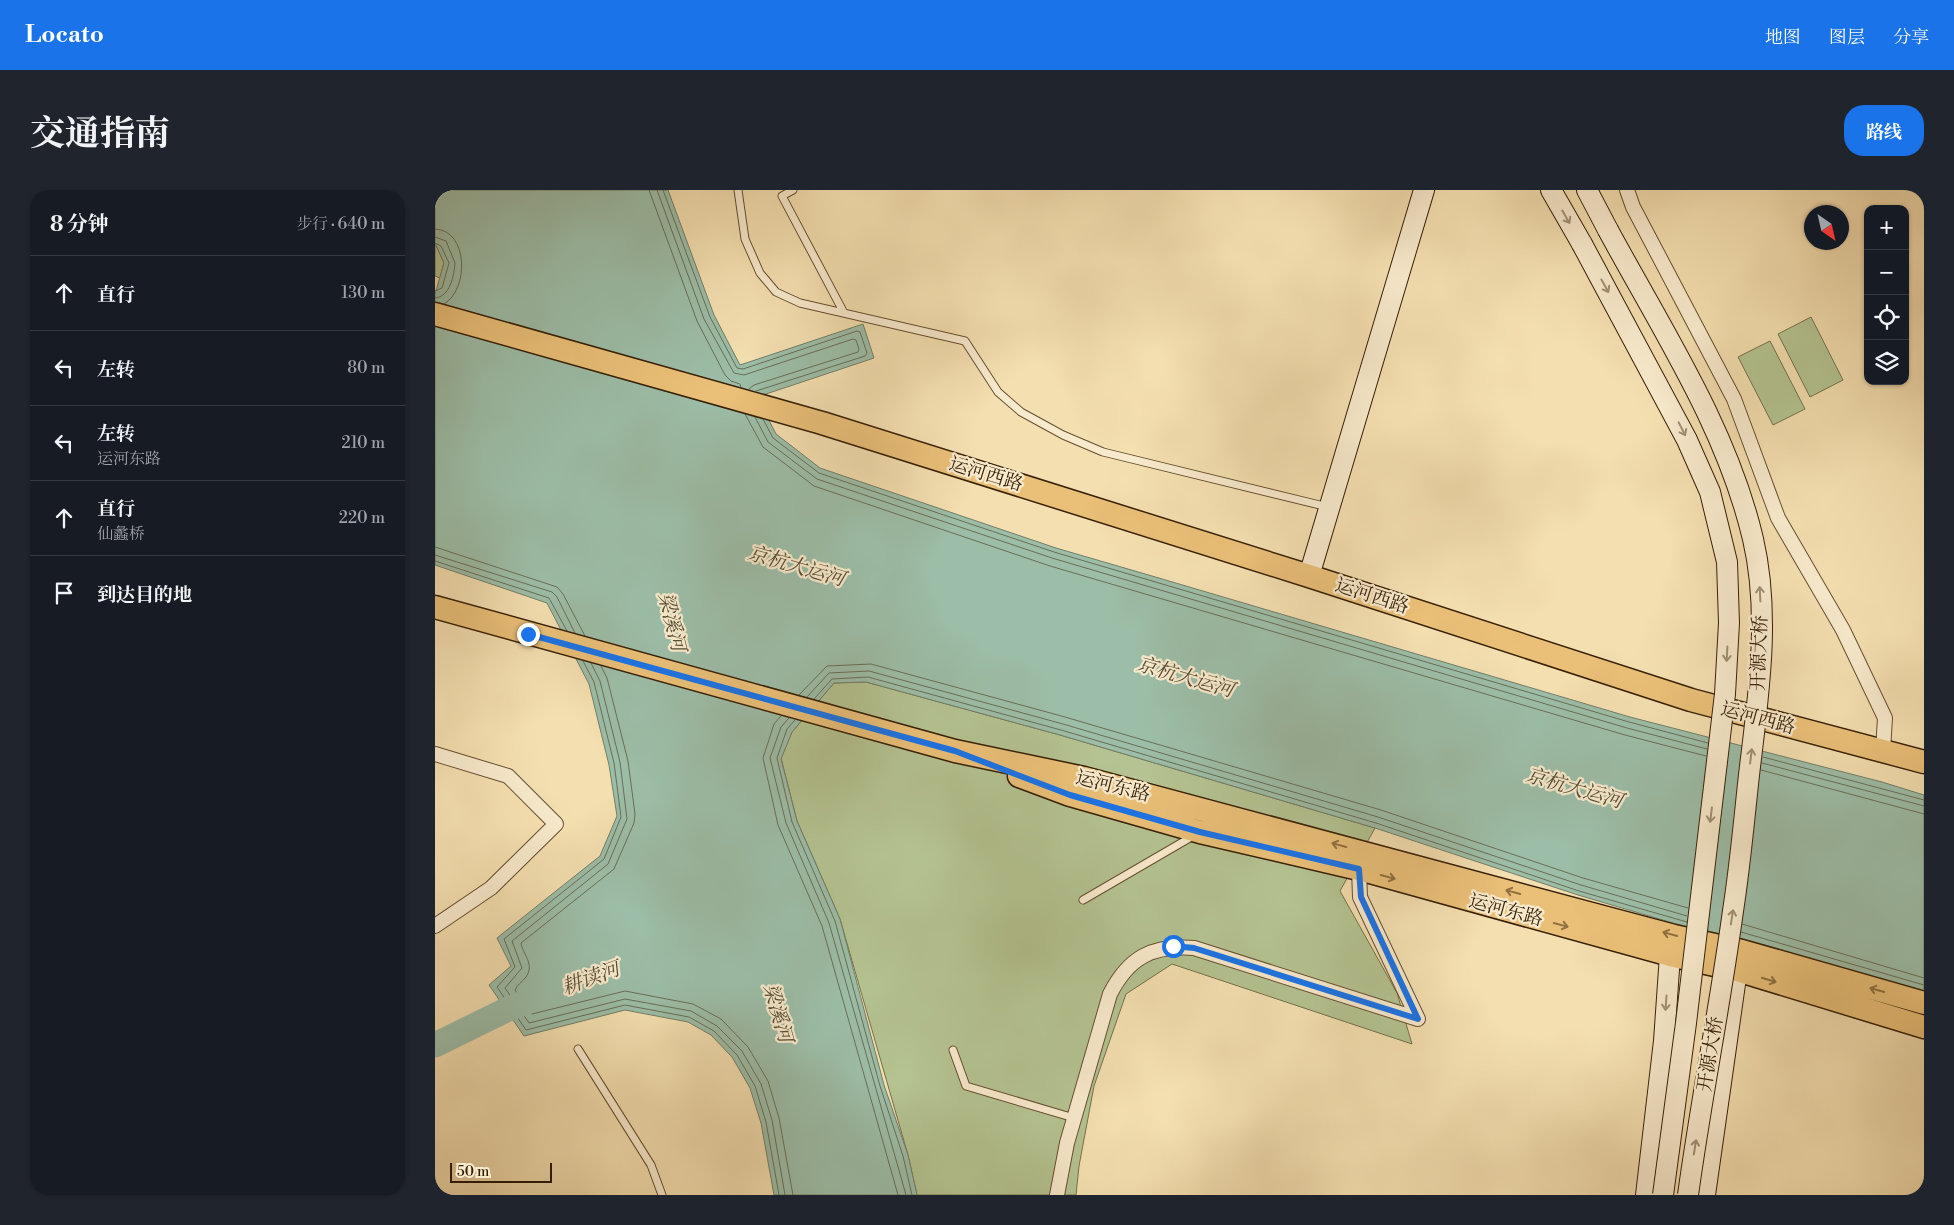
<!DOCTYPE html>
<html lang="zh">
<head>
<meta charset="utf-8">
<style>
	body { margin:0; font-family:"Libre Bodoni","Noto Serif SC",serif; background:#20242c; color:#f1f3f6 }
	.controls { position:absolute; right:15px; top:15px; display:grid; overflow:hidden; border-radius:10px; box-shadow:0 1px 4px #0004 }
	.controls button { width:45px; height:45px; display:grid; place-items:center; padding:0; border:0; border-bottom:1px solid #363941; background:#171b24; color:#f1f3f6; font:25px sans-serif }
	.compass { position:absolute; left:1369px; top:15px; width:45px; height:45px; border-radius:50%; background:#171b24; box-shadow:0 1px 4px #0004; rotate:146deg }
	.scale { position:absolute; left:15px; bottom:12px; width:102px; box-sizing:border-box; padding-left:5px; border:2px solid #361f06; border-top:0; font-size:14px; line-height:18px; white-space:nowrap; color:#361f06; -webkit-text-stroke:4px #f8eacc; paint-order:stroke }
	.stop { position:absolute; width:15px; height:15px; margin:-11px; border:4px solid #1a73e8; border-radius:50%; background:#fff }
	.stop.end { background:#1a73e8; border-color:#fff; box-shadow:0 1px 5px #0008 }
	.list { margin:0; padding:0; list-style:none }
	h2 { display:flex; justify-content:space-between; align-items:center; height:65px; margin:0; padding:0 20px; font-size:21px }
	h2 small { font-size:16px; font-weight:400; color:#9ea1a6 }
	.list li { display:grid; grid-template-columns:32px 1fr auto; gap:15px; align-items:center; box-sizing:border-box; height:75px; padding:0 20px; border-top:1px solid #363941 }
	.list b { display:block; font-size:19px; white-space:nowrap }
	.list p { margin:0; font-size:16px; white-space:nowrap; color:#9ea1a6 }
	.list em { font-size:16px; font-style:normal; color:#9ea1a6 }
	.icon { flex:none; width:28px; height:28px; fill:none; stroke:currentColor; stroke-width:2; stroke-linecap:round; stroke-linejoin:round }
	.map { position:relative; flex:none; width:1489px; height:1005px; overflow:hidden; border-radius:20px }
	header { display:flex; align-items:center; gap:30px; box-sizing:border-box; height:70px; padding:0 25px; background:#1a73e8; color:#fff }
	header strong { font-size:24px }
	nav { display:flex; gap:28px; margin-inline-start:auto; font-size:18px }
	.intro { display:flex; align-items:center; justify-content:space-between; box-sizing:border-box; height:120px; padding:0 30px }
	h1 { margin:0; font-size:35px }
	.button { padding:12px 22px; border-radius:20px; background:#1a73e8; color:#fff; font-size:18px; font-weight:700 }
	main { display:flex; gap:30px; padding:0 30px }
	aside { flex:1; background:#171b24; border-radius:20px; box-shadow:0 1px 4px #0004 }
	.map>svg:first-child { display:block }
	.green { fill:#b4c391; stroke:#75714c }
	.water { fill:#9cbda7; stroke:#737e67 }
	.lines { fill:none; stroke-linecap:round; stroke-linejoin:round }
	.shore { stroke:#696e56; stroke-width:1 }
	.river { stroke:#9cbda7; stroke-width:25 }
	.lane-casing { stroke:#664f30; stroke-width:9 }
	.street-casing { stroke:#664f30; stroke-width:16 }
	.secondary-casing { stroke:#361f06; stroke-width:22 }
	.primary-casing { stroke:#361f06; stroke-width:25 }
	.lane { stroke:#f8eacc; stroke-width:7 }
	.street { stroke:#f8eacc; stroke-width:14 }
	.secondary { stroke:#f8eacc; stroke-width:20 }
	.primary { stroke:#eac078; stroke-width:22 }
	.secondary-bridge-casing { stroke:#361f06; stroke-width:22; stroke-linecap:butt }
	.secondary-bridge { stroke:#f8eacc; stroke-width:20 }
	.oneway { stroke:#a18f73 }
	.oneway2 { stroke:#90703f }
	.route { stroke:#1a73e8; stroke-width:6 }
	.labels { text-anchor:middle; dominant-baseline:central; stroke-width:4.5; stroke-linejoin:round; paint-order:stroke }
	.street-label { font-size:19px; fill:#361f06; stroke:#f8eacc }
	.water-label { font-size:20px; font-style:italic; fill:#554e36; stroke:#f8eacc }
</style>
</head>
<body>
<header>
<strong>Locato</strong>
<nav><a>地图</a><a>图层</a><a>分享</a></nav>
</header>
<div class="intro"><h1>交通指南</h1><a class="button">路线</a></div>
<main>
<aside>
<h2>8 分钟<small>步行 · 640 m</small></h2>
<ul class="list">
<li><svg class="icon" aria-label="ahead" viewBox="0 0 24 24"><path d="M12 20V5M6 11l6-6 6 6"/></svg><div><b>直行</b></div><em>130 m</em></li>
<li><svg class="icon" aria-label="left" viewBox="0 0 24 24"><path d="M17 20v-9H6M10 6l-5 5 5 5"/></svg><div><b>左转</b></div><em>80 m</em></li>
<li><svg class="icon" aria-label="left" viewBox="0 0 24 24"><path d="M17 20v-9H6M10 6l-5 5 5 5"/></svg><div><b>左转</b><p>运河东路</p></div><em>210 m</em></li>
<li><svg class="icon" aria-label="ahead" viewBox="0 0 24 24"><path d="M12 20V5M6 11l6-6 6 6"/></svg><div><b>直行</b><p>仙蠡桥</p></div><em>220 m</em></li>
<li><svg class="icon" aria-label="arrive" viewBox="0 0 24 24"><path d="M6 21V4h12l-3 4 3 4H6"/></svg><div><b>到达目的地</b></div></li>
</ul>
</aside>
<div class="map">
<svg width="1489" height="1005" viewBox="0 0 1489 1005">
	<rect width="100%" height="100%" fill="#f4dfb0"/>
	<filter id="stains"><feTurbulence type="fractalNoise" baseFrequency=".004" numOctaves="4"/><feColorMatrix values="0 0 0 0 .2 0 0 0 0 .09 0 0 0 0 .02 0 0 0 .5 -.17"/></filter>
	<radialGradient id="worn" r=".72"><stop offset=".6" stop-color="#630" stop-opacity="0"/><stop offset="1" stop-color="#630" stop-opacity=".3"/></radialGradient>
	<path class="green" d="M0,53l9,20 -4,15 -5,-2z
		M1376,127l32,63 -33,17 -32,-63z
		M1335,151l35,68 -32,16 -35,-68z
		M431,492l194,53 315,93 -35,63 57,102 15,51 -240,-80 -46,30 -32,92 -15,80 -3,29h-159l-9,-40 -68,-236 -43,-98 -16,-63 11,-26 42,-49z"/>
	<path class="water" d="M0,0h233l46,125 26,50 123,-41 11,34 -117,39 19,37 44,34 236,80 96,28 478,141 252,65 42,13v202l-346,-102 -203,-67 -315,-93 -194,-53 -32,1 -42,49 -11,27 16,62 43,98 44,166 24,70 9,40h-143l-13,-72 -11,-35 -18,-31 -21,-22 -23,-13 -63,-12 -101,26 -35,-51 22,-19 -14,-28 103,-82 17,-40 -8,-51 -20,-81 -42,-81 -112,-38v-271l9,-31 -9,-20z"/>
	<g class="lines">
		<path class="shore" d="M214,0l48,131 28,54 6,6 9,3 1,3
			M222,0l47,129 30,54 10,2 109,-36 3,1 3,9 -1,3 -104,33 -5,4
			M228,0l47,127 27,51 6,1 114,-38 3,1 7,21 -2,3 -109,35
			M0,39c34,1 34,61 9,75
			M0,47l11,4 9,22c-1,13 -5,34 -20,35
			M0,53l6,3 8,17 -7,25 -7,3
			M310,224l18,33 51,39 236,80 575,169 81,21
			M320,227l13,25 49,37 235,79 575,170 80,21
			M328,229l10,19 46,35 235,79 575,170 79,21
			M0,357l122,40 6,7 22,42
			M0,365l117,37 5,5 18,36
			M0,371l114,37 18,33
			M148,471l11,21 20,81 7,54 -17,42 -100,80 11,28 -18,20 29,43 99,-25 64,12 25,14 23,24 18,31 11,36 13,73
			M156,473l9,18 20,81 7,57 -19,45 -96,77 10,27 -17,20 24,35 96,-24 66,12 26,15 25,25 19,33 11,36 13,75
			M166,476l6,12 21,83 7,53 -1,9 -20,46 -93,74c2,12 14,21 5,34 -4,5 -9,8 -11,13l17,24 93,-23 68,13 28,15 27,28 20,34 11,37 14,77
			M364,505l28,-29 44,-2 194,53 316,93 202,68 105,30
			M372,507l22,-24 40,-2 194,53 315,93 203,68 106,31
			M379,509l18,-20 36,-2 193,53 315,93 203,68 108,31
			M346,526l-7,8 -11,34 15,67 44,101 76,269
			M354,528l-8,9 -11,31 16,65 43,100 77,272
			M360,530l-8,9 -10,29 15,64 43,99 45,165 23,70 9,39
			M1328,567l161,43
			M1327,573l162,43
			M1326,580l163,44
			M1307,734l182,54
			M1306,742l183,53"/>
		<path class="river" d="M0,855l71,-35 31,-12"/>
		<defs>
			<path id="lane" d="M303,0l7,49 15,34 16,19 24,11 165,38 33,51 23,20 42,23 40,17 225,55
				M358,0l-11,6 62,117
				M648,710l110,-64
				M143,859l73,116 11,30
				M518,860l13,36 108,32"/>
			<path id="street" d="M1192,0l6,17 101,192 44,119 65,112 42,88 -2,32
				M0,564l73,22 48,48 -65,64 -56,38
				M622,1005l10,-52 43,-149c19,-37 42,-49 84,-46l224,71 -58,-122 -1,-28"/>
			<path id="secondary" d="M1116,0l31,54
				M1152,0l21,40
				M874,386l115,-386
				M1211,1005l18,-154 6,-86
				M1270,1005l32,-225"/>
			<path id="primary" d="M0,124l387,109 487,153 382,124 233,62
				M0,417l520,144 129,27 590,158 68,15 182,52
				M584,586l51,19 130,37 159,37 311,86 67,15 187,57"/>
		</defs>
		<use href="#lane" class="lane-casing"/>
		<use href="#street" class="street-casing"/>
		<use href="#secondary" class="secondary-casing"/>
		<use href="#primary" class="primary-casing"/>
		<use href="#lane" class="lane"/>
		<use href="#street" class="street"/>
		<use href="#secondary" class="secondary"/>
		<use href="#primary" class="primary"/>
		<defs>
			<path id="secondary-bridge" d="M1173,40c54,100 119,198 145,309 18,77 5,159 -4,236 -5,46 -9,91 -16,136 -13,95 -32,189 -45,284
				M1147,54l105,196 23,52 17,70 2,61 -4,71 -39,329 -23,172"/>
		</defs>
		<use href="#secondary-bridge" class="secondary-bridge-casing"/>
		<use href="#secondary-bridge" class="secondary-bridge"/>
	</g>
	<defs><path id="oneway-shaft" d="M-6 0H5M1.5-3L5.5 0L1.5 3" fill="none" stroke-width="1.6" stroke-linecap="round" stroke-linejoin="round" transform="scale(1.25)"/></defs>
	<g class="oneway">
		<use href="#oneway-shaft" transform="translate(1131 27) rotate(60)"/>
		<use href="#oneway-shaft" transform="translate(1170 96) rotate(61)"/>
		<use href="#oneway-shaft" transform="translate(1247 239) rotate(63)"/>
		<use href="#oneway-shaft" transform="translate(1325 404) rotate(-93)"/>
		<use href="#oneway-shaft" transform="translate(1292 464) rotate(93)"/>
		<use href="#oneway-shaft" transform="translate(1316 566) rotate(-83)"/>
		<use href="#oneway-shaft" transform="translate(1276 625) rotate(97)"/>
		<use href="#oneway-shaft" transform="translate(1297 727) rotate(-81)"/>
		<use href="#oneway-shaft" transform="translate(1231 813) rotate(94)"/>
		<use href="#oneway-shaft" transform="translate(1260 957) rotate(-81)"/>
	</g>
	<g class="oneway2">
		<use href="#oneway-shaft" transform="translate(904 655) rotate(-165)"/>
		<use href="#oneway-shaft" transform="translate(953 687) rotate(15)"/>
		<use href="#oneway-shaft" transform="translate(1078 702) rotate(-165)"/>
		<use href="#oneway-shaft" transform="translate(1126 735) rotate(15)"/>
		<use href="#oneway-shaft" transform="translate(1235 744) rotate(-165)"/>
		<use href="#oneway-shaft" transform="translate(1334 790) rotate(17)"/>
		<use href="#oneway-shaft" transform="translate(1442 800) rotate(-164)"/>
	</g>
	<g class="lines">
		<path class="route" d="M93,444l427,117 115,44 130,37 159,37 2,28 57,122 -224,-71 -21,-2"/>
	</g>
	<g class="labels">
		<g class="street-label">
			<text transform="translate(551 284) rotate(17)">运河西路</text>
			<text transform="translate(937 406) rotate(18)">运河西路</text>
			<text transform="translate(1324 463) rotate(-88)">开源大桥</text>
			<text transform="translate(1323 528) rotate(15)">运河西路</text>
			<text transform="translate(678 596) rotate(14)">运河东路</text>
			<text transform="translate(1071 720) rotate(15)">运河东路</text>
			<text transform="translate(1275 864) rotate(-81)">开源大桥</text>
		</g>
		<g class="water-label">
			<text transform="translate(361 377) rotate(16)">京杭大运河</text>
			<text transform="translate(236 432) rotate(76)">梁溪河</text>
			<text transform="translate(750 488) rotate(16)">京杭大运河</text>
			<text transform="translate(1139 599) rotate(16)">京杭大运河</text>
			<text transform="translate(156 789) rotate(-20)">耕读河</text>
			<text transform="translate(342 823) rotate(74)">梁溪河</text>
		</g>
	</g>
	<rect width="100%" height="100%" filter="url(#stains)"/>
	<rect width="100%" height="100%" fill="url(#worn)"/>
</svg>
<div class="controls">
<button>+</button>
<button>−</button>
<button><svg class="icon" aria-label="locate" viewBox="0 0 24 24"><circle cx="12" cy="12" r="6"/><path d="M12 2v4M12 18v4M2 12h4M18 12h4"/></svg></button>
<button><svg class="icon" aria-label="layers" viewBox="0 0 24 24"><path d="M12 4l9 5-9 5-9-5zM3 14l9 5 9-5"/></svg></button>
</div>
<svg class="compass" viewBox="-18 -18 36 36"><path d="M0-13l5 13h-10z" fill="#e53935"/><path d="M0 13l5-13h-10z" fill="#9ea1a6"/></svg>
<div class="scale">50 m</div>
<div class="stop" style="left:738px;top:756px"></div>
<div class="stop end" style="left:93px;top:444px"></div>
</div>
</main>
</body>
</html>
